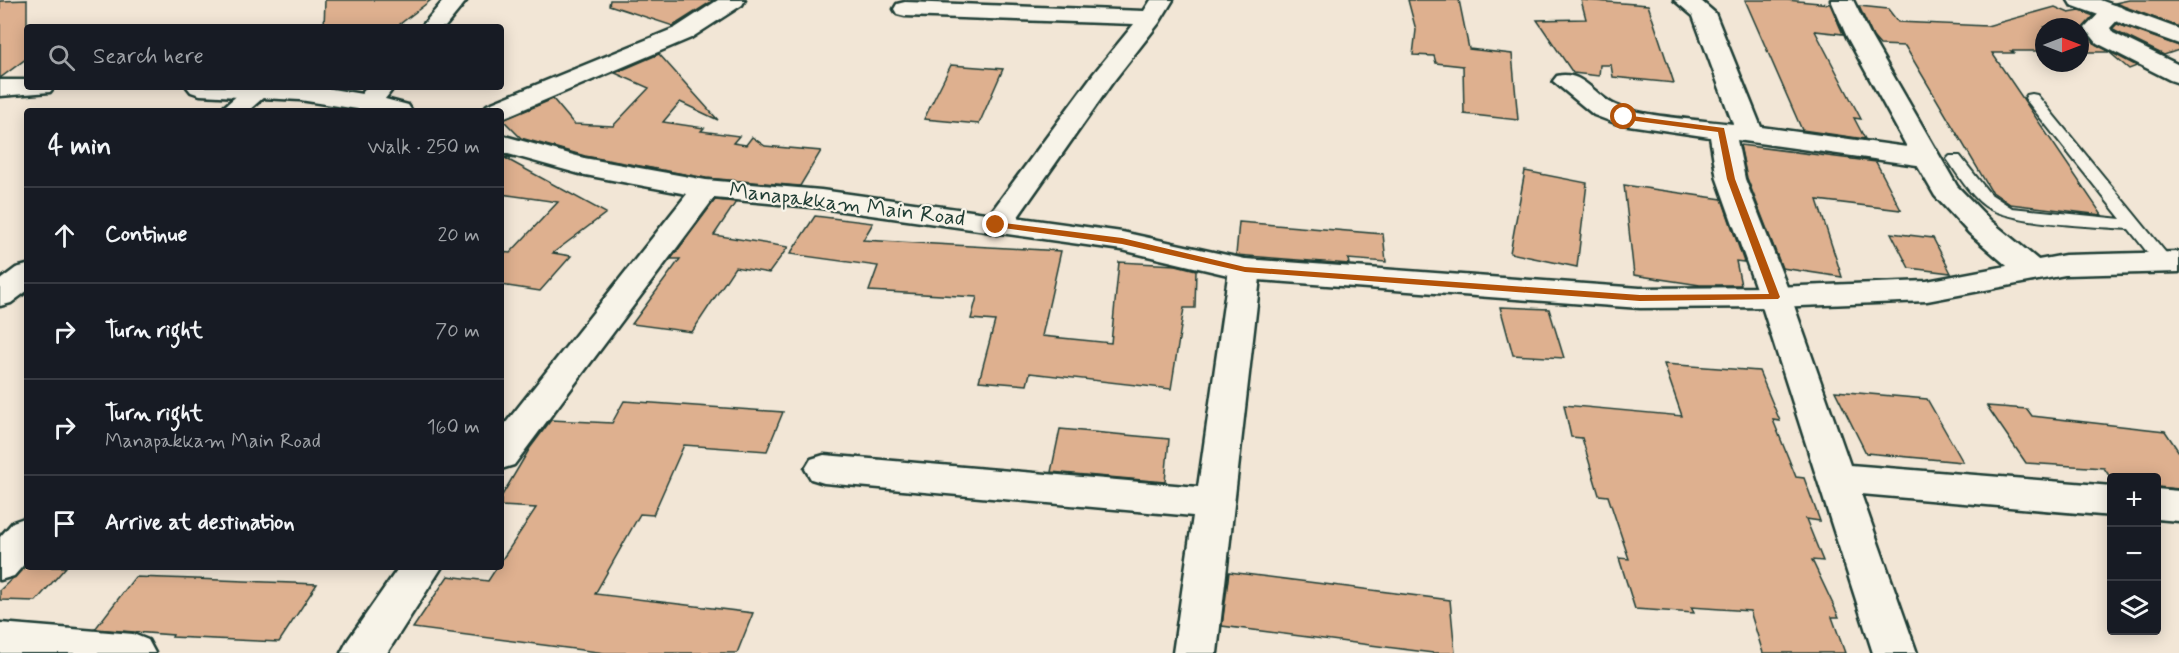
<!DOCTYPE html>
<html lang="en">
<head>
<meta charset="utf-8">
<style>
	body { margin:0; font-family:Mynerve,sans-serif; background:#20242c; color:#f1f3f6 }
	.controls { position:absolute; right:18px; bottom:18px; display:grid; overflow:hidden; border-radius:6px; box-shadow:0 3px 15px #0003 }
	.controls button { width:54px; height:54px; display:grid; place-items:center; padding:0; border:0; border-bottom:2px solid #363941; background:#171b24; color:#f1f3f6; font:30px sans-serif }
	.compass { position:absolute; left:2035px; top:18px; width:54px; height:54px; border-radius:50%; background:#171b24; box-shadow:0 3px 15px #0003; rotate:90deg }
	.stop { position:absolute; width:18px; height:18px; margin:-14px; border:4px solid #b45309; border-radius:50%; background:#fff }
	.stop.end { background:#b45309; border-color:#fff; box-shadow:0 2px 6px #0008 }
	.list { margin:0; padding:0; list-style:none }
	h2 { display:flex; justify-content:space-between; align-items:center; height:78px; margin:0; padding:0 24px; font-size:26px }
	h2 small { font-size:20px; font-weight:400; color:#9ea1a6 }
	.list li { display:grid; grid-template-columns:39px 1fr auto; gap:18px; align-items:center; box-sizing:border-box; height:96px; padding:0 24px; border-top:2px solid #363941 }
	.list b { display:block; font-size:22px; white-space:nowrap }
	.list p { margin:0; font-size:20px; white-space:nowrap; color:#9ea1a6 }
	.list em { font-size:20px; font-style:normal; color:#9ea1a6 }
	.icon { flex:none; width:33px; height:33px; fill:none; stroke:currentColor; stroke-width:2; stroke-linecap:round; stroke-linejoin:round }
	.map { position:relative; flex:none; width:2179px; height:653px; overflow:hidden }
	.search { position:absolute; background:#171b24; box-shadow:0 3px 15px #0003; left:24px; top:24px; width:480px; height:66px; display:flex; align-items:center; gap:15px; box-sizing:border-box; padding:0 21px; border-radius:6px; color:#9ea1a6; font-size:22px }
	.panel { position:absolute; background:#171b24; box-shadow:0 3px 15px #0003; left:24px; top:108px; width:480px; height:462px; border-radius:6px }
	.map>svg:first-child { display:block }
	.building { fill:#deb08f; stroke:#1f3d34; stroke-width:1.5 }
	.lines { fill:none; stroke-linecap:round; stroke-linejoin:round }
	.lane-casing { stroke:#1f3d34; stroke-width:4 }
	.street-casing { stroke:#1f3d34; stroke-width:5 }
	.secondary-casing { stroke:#1f3d34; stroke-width:5 }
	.primary-casing { stroke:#1f3d34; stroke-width:5 }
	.lane { fill:#f7f3e8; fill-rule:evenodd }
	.street { fill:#f7f3e8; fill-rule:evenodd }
	.secondary { fill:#f7f3e8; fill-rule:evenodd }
	.primary { fill:#f7f3e8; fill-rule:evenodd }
	.route { fill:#b45309 }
	.labels { text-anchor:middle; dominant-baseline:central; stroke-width:4.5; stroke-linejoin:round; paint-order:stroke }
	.street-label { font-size:22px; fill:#1f3d34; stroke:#f7f3e8 }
</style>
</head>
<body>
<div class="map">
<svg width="2179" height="653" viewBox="0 0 2179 653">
	<rect width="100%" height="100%" fill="#f2e6d6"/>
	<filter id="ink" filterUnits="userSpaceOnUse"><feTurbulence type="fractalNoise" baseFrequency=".0167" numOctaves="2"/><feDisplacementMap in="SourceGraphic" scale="12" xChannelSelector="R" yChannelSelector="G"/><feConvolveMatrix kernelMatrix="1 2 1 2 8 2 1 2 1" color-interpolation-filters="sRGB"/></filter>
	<g filter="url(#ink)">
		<path class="building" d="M27,0v58l-27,20v-77z
			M325,0h106l-35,27h-72z
			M610,0h104l-41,26 -64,-21z
			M1408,0h51l10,49 43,5 6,66 -54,-6 -1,-48 -27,-3 -2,-7 -21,-1 3,-25z
			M1581,0l67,5 26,78 -61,-6 -2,-12h-11l-1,11 -26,-3 -36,-53 49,-1z
			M1745,0h42l43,4 13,30 -28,-3 46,88 -7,-1 11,21 -63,-9z
			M2129,0h50v27l-64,-24z
			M1859,6l29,3 10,13 89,4 68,-19 14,6 11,-2 14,5 -11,12 12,16 42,22 -8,3 -20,-17h-29v-25h-36v24h-33l3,2h-22l110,162 -92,-11 -19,-13 -86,-145 -25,-1 -7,-8z
			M2117,24l62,22v4l-15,5 -49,-24 -2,-3z
			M659,54l59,66 -38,-18 -17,20 41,6 -3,3 38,5 -6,7 13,2 6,-8 13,9 56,5 -21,35 -94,-8 -121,-22 -64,-18 -18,-18 50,-21 21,25 39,2 36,-38 -34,-15z
			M951,65l52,4 -24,55 -55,-5z
			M1740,145l136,17 25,48 -84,-10 25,77 -60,-9 -35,-90z
			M501,154l15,5 -13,-2 103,56 -53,40 18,3 -31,35 -39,-6v-33l9,1 48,-51 -57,-8z
			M1525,171l62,12 -10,84 -67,-14z
			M1624,185l98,14 22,63 -8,-1 5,24h-41l-66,-10z
			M715,200l21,2 -22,33 74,12 -19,26 -34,-6 -43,65 -60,-8 48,-65h-9z
			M815,216l58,7 -10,17 198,11 -19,85 69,7 8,-81 57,3 20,5 -1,38h-11l-13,81 -141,-16 -3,12 -48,-4 16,-60 -24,-2 6,-22 -108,-6 9,-25 -88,-12z
			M1239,222l144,12 3,28 -38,-3 1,5 -113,-9z
			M1891,233l42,5 18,35 -42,-5z
			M1500,307l49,2 15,49 -51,-3z
			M1664,364l95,7 21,50 -7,-1 23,57 8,1 16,43 -14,-2 17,42 -11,-1 27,57h-7l13,36h-82l-13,-42 -59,-4 3,6 -59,-4 -16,-51 10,1 -21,-63 -9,-1 -17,-57 -11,-1 -7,-32 118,11z
			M1835,391l92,8 36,63 -97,-9z
			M624,401l159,11 -16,39 -83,-6 -31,70 -13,-1 -45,80 158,19 -16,40h-132l-192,-25 35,-52 40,5 9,-14h4v-6l35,-53 -35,-2v-9l29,-49 21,-28 61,3z
			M1987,406l40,3 5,7 133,15 14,21v37l-22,-2v-10h-45v3l-8,-12 -78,-5z
			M1060,429l109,10 -4,43 -114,-10z
			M25,567h41l-30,34 -36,-1v-10z
			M1229,572l221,28 5,53h-22l-211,-27z
			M135,577l60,2 122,5 -38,58 -107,-5 1,-2 -78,-6z"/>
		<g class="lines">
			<defs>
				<path id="lane" d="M2032,94l5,1 133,163 2,4 -2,4h-12l-29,-37c-34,-3 -119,-5 -144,-23 -16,-12 -27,-31 -38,-47l3,-3h10l29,37 23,15 109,11 -94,-118 -2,-3 2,-3z"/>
				<path id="street" d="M444,0h23l-22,27h-24z
					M718,0h27l-3,5 -51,33 -186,79 -4,1v-7h-18l4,-6 188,-77z
					M1151,0h22l-14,23 -47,60 -104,148 -11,3 -11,-3 -4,-6 4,-6 108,-146 40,-49 -229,-8 -8,-2 -3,-5 3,-5 8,-2 239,9z
					M1674,0h26l15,13 46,114 146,20 -60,-110 -16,-37h22l18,37 86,149 34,35 52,43 5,7 -5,7 -11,3 -11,-3 -52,-45 -34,-37 -18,-31 -180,-25 8,39 46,118 59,168 262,21v30l-251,-22 56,159h-44l-114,-356 -42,-118 -7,-42 -95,-14 -21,-8 -41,-34 4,-5c24,-6 37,18 56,28 25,13 90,16 120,20l-40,-108z
					M2113,5l8,2 4,5 -15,16 3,5 66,32v18l-9,-3 -73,-37 -12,-15 20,-21z
					M247,87h23l2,3 -24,21h-29z
					M367,87h27c-10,14 -17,25 -35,20l-4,-5z
					M1245,259l11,3 5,7 -44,384h-44l20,-137 -369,-33 -13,-4 -6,-10 6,-10 13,-4 374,32 31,-218 5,-7z
					M27,265v26l-16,12 -11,3v-26l16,-12z
					M2156,489l23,2v30l-23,-2z
					M27,517v44l-13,15 -14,4v-43l13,-15z
					M0,623l133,11 15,6 7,13h-155z"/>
				<path id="secondary" d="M0,80h27v7h27l-4,5 -50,4z
					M187,87h133l54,9 34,9 4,6h-42l-70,-11 -100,-5 -9,-3z
					M501,135l83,23 122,22 115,10 301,42 123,27 395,29 135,-1 152,-6 138,-26 114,-3v20l-114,3 -138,26 -152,6 -135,1 -395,-29 -123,-29 -301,-42 -107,-10 -200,267 -13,4v-40l186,-235 -107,-20 -79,-22z
					M399,567h43l-55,86h-46l7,-13z"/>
				<path id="primary" d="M2068,0h32l79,29v15l-108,-39z"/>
			</defs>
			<use href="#lane" class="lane-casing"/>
			<use href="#street" class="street-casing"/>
			<use href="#secondary" class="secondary-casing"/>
			<use href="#primary" class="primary-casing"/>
			<use href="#lane" class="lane"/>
			<use href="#street" class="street"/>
			<use href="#secondary" class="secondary"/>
			<use href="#primary" class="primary"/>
		</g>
	</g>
	<path class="route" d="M1624,115l100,13 11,51 45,118 -2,2 -138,2 -395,-29 -123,-28 -126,-17 -4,-2 4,-3 126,16 123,29 395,28 129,-1 -42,-115 -9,-47 -97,-13v-4z"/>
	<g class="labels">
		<g class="street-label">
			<text transform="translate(847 205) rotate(7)">Manapakkam Main Road</text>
		</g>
	</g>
</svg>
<div class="controls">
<button>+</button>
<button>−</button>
<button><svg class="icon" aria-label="layers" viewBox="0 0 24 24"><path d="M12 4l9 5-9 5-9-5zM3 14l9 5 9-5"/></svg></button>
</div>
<svg class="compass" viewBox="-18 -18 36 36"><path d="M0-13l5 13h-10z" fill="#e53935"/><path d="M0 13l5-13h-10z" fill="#9ea1a6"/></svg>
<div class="stop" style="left:1624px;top:117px"></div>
<div class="stop end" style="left:996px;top:225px"></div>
<div class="search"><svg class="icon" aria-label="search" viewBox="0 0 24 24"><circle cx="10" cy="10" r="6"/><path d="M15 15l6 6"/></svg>Search here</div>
<section class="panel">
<h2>4 min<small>Walk · 250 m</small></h2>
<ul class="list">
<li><svg class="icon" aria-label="ahead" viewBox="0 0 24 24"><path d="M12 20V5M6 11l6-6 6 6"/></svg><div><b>Continue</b></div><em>20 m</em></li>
<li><svg class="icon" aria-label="right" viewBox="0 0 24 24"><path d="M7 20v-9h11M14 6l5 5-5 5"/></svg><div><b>Turn right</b></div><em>70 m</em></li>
<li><svg class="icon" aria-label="right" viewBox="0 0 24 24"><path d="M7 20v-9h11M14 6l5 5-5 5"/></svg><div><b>Turn right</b><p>Manapakkam Main Road</p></div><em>160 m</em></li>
<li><svg class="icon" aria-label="arrive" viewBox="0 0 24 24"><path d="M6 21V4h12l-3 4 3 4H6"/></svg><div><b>Arrive at destination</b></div></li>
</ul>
</section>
</div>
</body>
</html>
